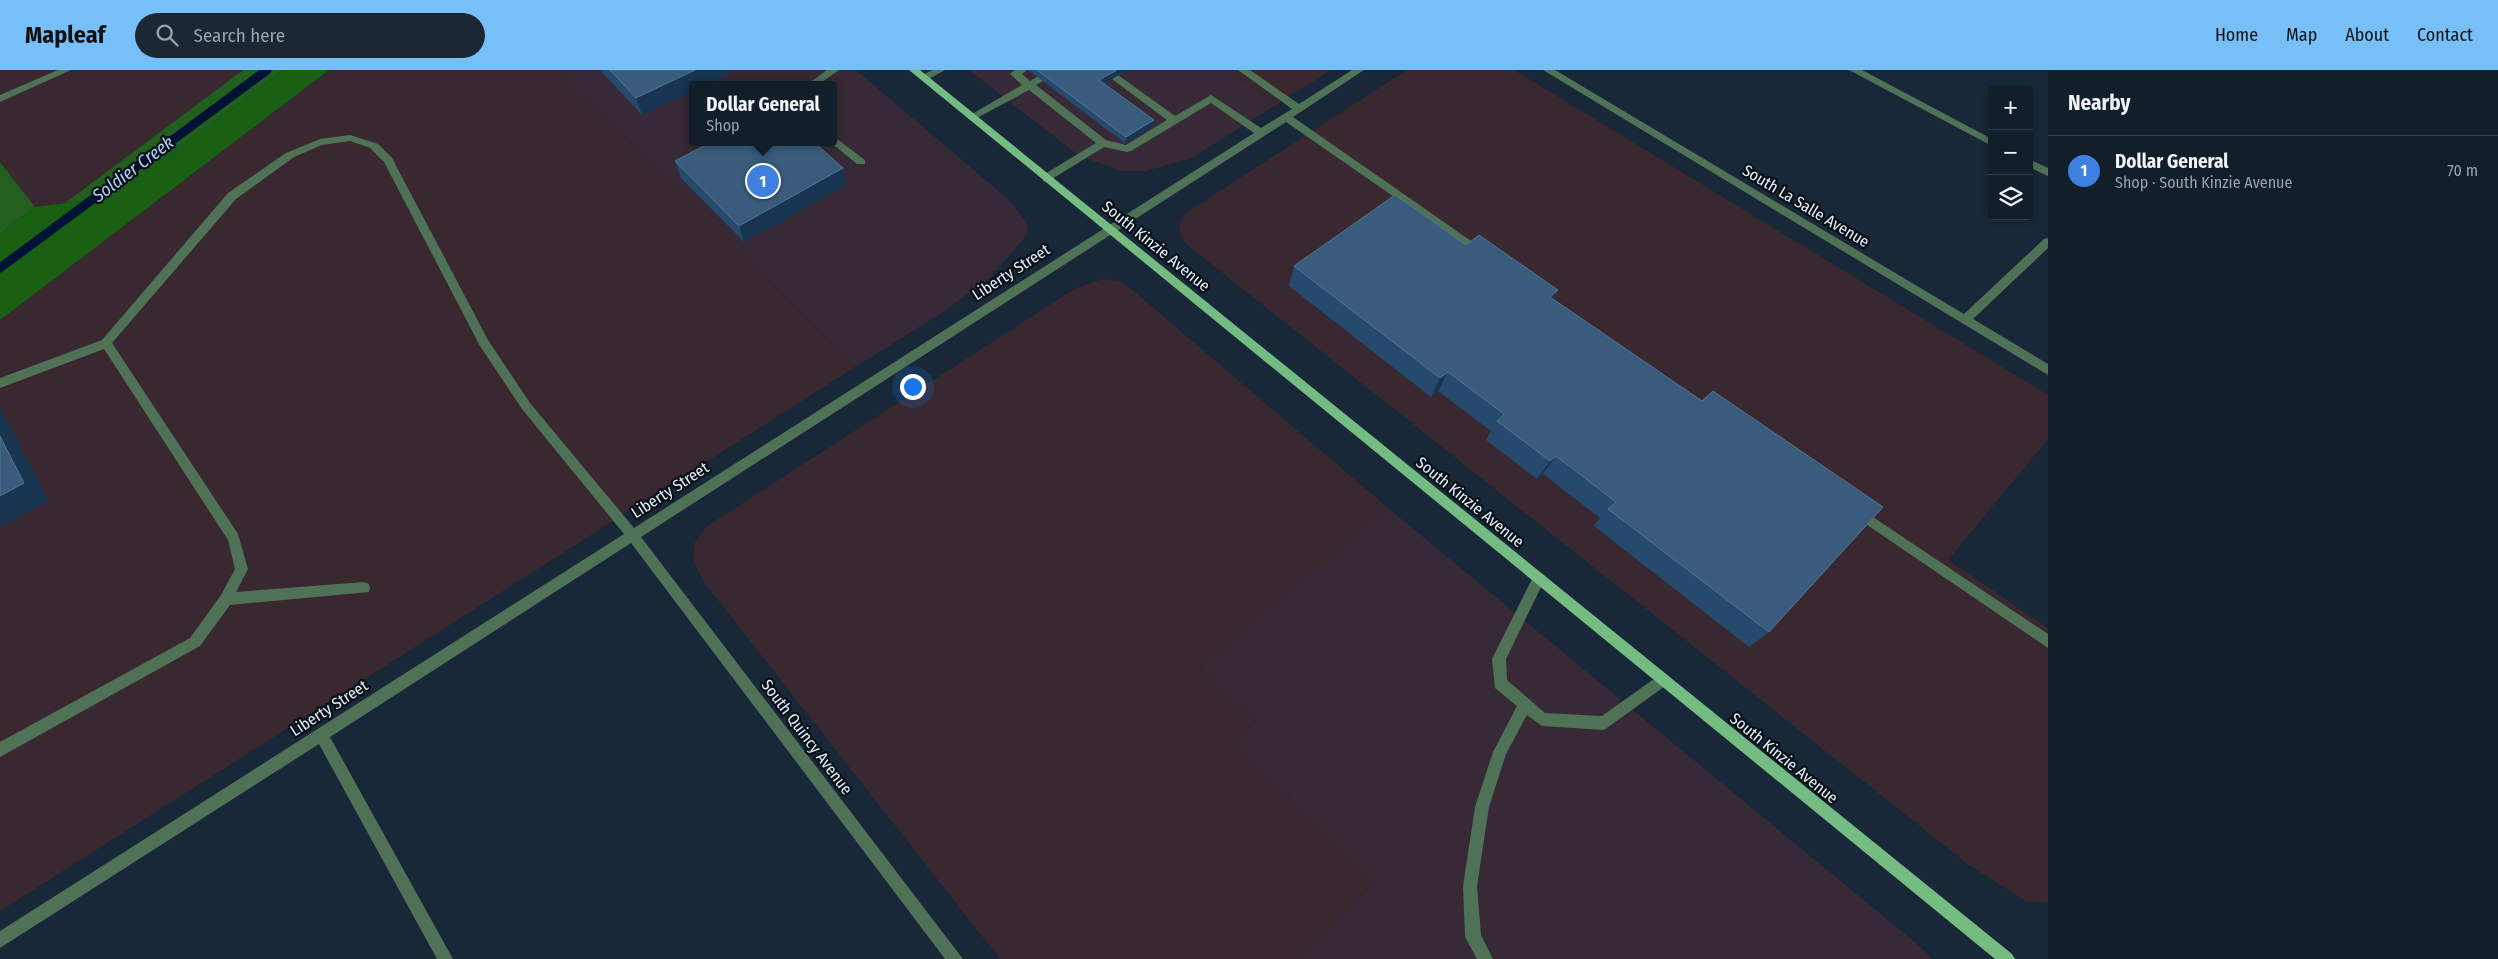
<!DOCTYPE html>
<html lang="en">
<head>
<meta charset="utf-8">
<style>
	body { margin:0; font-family:"Fira Sans Condensed",sans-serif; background:#1b2732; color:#f1f3f6 }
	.controls { position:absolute; right:15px; top:15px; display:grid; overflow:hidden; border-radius:5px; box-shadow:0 2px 8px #0003 }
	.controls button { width:45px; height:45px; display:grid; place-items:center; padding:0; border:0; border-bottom:1px solid #313c47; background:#121e2a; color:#f1f3f6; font:25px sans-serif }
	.you { position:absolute; left:912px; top:316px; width:18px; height:18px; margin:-12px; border:4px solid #fff; border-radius:50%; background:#1a73e8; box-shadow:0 0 0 8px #1a73e833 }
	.badge { display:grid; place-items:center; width:32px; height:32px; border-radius:50%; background:#77bff7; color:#fff; font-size:16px; font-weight:700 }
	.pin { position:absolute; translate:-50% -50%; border:2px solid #fff; box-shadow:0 1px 5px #0006 }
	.popup { position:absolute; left:689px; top:11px; width:148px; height:65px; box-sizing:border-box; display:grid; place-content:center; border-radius:5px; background:#121e2a; filter:drop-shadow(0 1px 4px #0005); font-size:16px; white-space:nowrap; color:#9ca2a8 }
	.popup b { font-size:19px; color:#f1f3f6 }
	.popup::after { content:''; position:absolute; left:50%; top:100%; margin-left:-10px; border:10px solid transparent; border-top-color:#121e2a }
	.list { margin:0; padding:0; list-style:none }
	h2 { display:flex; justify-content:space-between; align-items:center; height:65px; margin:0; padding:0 20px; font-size:21px }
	h2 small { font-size:16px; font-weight:400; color:#9ca2a8 }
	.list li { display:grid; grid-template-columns:32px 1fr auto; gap:15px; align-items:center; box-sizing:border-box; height:70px; padding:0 20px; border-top:1px solid #313c47 }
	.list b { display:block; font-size:19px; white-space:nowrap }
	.list p { margin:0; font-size:16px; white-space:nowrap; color:#9ca2a8 }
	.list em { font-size:16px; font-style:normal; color:#9ca2a8 }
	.icon { flex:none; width:28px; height:28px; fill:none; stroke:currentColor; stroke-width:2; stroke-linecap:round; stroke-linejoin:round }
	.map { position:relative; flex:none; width:2048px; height:889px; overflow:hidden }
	header { display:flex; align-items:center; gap:30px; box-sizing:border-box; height:70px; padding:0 25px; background:#77bff7; color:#111 }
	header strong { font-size:24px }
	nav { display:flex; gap:28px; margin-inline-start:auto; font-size:18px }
	.search { width:350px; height:45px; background:#1b2732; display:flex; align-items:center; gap:12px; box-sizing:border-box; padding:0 18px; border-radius:28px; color:#9ca2a8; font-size:19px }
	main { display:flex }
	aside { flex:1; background:#121e2a }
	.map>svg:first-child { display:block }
	.commercial { fill:#372935; fill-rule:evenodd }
	.industrial { fill:#3a2830 }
	.green { fill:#225e1d }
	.forest { fill:#196013 }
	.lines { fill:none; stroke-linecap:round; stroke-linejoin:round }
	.stream { stroke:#001236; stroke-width:9 }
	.minor { fill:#4f7155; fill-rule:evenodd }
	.major { fill:#74bc82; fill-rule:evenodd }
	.wall { fill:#264a6d }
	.shaded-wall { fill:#173551 }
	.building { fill:#3a5c7c; stroke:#557390 }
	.labels { text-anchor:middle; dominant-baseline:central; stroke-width:4.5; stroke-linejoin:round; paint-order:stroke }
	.street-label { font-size:16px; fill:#e7f1fc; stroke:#091017 }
	.water-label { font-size:18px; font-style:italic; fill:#b4d0f8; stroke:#091017 }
</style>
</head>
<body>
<header>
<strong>Mapleaf</strong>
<div class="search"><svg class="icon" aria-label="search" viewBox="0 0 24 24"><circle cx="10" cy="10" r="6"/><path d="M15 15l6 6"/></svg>Search here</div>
<nav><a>Home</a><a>Map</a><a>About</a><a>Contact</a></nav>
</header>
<main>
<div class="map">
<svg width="2048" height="889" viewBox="0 0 2048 889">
	<rect width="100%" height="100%" fill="#182838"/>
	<path class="commercial" d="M557,0h299l153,130 19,24 -1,11 -37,42 -45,34 -90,56zM693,15h140v57h-140z
		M969,0h258l49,35 -84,53 -46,13h-25l-43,-16z
		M1388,438l529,436 16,15h-634l76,-78 -142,-140 23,-20 -55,-54z"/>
	<path class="industrial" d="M0,0h243l-178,133 -30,4 -35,-45z
		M329,0h228l298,297 -855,544v-591z
		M1227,0h104l-55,35z
		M1407,0h107l534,325v44l-100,121 100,68v275l-22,-2 -57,-36 -783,-621 -7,-13 3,-14 10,-8z
		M1103,209l17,2 16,12 252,215 -187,159 55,54 -23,20 142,140 -76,78h-299l-297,-378 -10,-21 1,-16 12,-17 370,-239z"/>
	<path class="green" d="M243,0h40l-171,127 -47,6z
		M0,92l35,45 -35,27z"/>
	<path class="forest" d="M283,0h46l-329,250v-86l35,-27 77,-10z"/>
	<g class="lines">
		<path class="stream" d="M0,198l267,-198"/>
		<path class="minor" d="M58,0h13l-71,32v-7z
			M827,0h12l-21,15h-12z
			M932,0h13l-18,10h-6v-4z
			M1015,0h12l-5,4 8,7 7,-4h6v4l-7,4 70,55 20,5 41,-25 -55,-41v-4h6l57,41 36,-21 50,33 31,-19 -54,-39h12l49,34 53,-34h12l-71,47 194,135 -1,3h-8l-192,-133 -645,415 322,422h-18l-314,-416 -301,194 123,222h-16l-118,-215 -319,204v-17l624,-397 -102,-125 -42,-63 -96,-184 -14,-14 -20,-7 -28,4 -28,12 -58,42 -124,144 126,191 10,35 -12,23 128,-10 5,2 1,4 -1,4 -139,13 -30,41 -200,111v-15l190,-104 31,-43 14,-26 -7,-29 -124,-191 -104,39v-10l102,-38 126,-147 58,-40 34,-14 30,-4 28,9 14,14 96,182 42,63 104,125 620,-395 -43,-30 -80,48 -4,1 -23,-5 -57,35 -4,-1v-6l53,-32 -67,-53 -54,29h-6l-2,-2 55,-32 -12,-11z
			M1543,0h12l409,244 80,-75 4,-1v10l-75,71 75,45v11z
			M1849,0h13l130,69v7z
			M833,66l32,24v4h-8l-27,-22h3z
			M2029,89l19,9v8l-19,-9z
			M1858,437l190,127v14l-194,-132 -2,-4 2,-4z
			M1539,503l5,2 1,4 -39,80 1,21 38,33 57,3 56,-40 5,-2 5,2 2,4 -2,4 -64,46 -62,-4 -15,-11 -21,39 -17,53 -12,79 4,49 12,24h-16l-12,-22 -2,-51 12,-79 18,-55 24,-46 -22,-18 -3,-29 42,-84z"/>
		<path class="major" d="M909,0h11l1092,884 3,5h-20z"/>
	</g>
	<path class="wall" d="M600,0h126l1,5 -21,10h-13l-51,30z
		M1028,0h99l-23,14 50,36 -1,7 -28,16z
		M675,91l168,7 3,17 -102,57 -63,-64z
		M1466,175l92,45 -5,9 216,333 -20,15 -155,-121 6,-8 -57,-44 -6,5 -51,-39 5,-9 -53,-40 -7,6 -142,-111 5,-20z"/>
	<path class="shaded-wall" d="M695,0h31l1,5 -21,10h-13v6l-51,24 -6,-17z
		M1117,0h10l-28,17v-7z
		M1154,50l-1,7 -28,16 1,-6z
		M843,98l3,17 -102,57 -5,-16z
		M1558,220l-12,20 4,-13z
		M1448,302l-10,19 -7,6 9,-19z
		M0,338l49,93 -49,26z
		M1556,386l-13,18 -6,5 13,-18z"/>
	<path class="building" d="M610,0h85l-59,28z
		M1037,0h80l-18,10 55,40 -28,17z
		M711,72h103l29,26 -104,58 -64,-65z
		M1395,125l71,50 13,-10 79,55 -8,7 152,104 11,-10 170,116 -114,125 -161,-123 8,-7 -60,-46 -6,5 -53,-40 7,-7 -56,-42 -8,6 -146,-112z
		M0,366l24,47 -24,13z"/>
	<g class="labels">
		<g class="street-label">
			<text transform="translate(1806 136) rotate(31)">South La Salle Avenue</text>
			<text transform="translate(1156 176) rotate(39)">South Kinzie Avenue</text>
			<text transform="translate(1011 202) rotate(-33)">Liberty Street</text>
			<text transform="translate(670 420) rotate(-33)">Liberty Street</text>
			<text transform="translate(1470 432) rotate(39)">South Kinzie Avenue</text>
			<text transform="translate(329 638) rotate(-33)">Liberty Street</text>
			<text transform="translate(807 667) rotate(53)">South Quincy Avenue</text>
			<text transform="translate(1784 688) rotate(39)">South Kinzie Avenue</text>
		</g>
		<g class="water-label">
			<text transform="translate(133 99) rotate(-37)">Soldier Creek</text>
		</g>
	</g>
</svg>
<div class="controls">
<button>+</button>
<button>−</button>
<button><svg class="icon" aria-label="layers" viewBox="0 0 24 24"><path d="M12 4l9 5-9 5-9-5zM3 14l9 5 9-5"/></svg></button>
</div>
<div class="you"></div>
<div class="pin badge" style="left:763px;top:111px;background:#3f7fe0">1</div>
<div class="popup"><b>Dollar General</b>Shop</div>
</div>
<aside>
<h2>Nearby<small></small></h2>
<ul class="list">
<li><span class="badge" style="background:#3f7fe0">1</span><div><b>Dollar General</b><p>Shop · South Kinzie Avenue</p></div><em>70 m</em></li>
</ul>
</aside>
</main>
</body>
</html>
